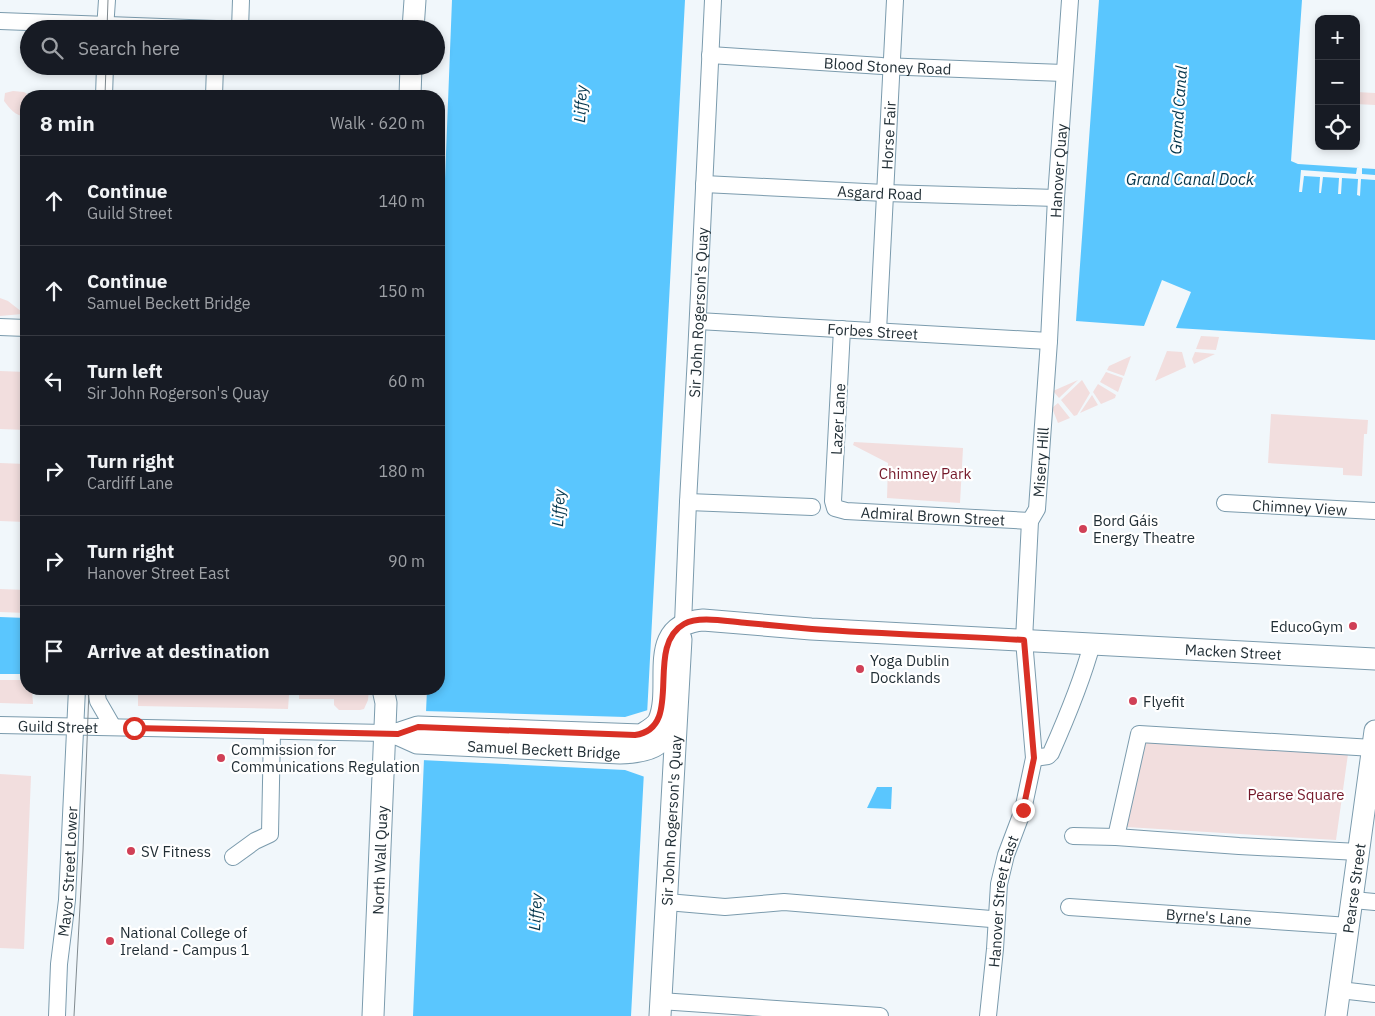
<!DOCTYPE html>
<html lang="en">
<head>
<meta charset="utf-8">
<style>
	body { margin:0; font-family:"IBM Plex Sans",sans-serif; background:#242831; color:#f1f3f6 }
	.controls { position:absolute; right:15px; top:15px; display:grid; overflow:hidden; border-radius:10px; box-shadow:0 2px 8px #0003 }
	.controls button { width:45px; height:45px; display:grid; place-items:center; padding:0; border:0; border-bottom:1px solid #363941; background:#171b24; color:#f1f3f6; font:25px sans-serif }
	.stop { position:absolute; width:15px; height:15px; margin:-11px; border:4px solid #d93025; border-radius:50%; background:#fff }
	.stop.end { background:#d93025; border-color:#fff; box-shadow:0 1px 5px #0008 }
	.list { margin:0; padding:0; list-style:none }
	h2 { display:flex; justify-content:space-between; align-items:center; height:65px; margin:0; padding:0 20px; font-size:21px }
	h2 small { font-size:16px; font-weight:400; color:#9ea1a6 }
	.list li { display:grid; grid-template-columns:32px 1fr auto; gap:15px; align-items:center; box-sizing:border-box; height:90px; padding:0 20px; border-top:1px solid #363941 }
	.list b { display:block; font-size:19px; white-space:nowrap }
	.list p { margin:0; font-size:16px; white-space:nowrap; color:#9ea1a6 }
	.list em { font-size:16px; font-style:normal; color:#9ea1a6 }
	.icon { flex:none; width:28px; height:28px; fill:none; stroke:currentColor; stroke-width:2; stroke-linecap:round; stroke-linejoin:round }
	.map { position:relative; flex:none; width:1375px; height:1016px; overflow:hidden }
	.search { position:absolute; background:#171b24; box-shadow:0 2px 8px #0003; left:20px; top:20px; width:425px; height:55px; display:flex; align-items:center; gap:12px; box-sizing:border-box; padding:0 18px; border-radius:28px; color:#9ea1a6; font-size:19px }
	.panel { position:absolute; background:#171b24; box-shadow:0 2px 8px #0003; left:20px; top:90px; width:425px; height:605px; border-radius:20px }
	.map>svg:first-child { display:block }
	.green { fill:#f2dede }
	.water { fill:#5ac6fe }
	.pier { fill:#f1f7fb }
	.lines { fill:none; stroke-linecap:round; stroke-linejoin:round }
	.minor-casing { stroke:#7b9bad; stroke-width:18 }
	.major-casing { stroke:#7b9bad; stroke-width:23 }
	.minor { stroke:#fff; stroke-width:16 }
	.major { stroke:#fff; stroke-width:21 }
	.tram { stroke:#808a8f; stroke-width:1 }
	.route { stroke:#d93025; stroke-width:6 }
	.poi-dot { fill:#d04056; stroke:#fff; stroke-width:2 }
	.labels { text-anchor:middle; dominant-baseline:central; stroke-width:4.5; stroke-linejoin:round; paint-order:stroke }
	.street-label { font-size:15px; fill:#222f36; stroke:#fff }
	.park-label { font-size:15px; fill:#741829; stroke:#fff }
	.poi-label { font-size:15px; fill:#222f36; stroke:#fff; text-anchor:start }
	.water-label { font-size:16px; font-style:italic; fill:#04364c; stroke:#fff }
</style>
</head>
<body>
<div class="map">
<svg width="1375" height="1016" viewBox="0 0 1375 1016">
	<rect width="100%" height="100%" fill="#f1f7fb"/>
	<path class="green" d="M13,91l11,1 6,4h-4v20c-10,1 -16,-7 -22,-15l1,-8z
		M1356,92l19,1v12l-19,-1z
		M0,298l8,3 14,11v2l-22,2z
		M1201,336l18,1 -3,13 -20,-1z
		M1167,351l15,1 4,15 -31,14z
		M1195,352l20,2 -21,10 -2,-5z
		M1131,356l-7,20 -17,-6 2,-4z
		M0,371l26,1v58l-26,-1z
		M1106,372l17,6 -5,14 -18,-10z
		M1078,380l-19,18 -6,-7z
		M1082,380l8,13 -13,22 -3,1 -13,-16z
		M1098,384l18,11 -1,3 -14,6 -8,-12z
		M1092,395l6,10 -18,8z
		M1058,403l12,15 -12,5 -6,-15z
		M1271,414l97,6 -1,14h-3l-2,42 -19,-1v-7l-75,-5z
		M854,442l109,6 -3,55 -73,-5 1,-35 -35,-18z
		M0,463l26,1v58l-26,-1z
		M0,589l26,1v23l-26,-1z
		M0,680h26v9h42v1l-36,-1 1,15 -33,-1z
		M105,689h173l11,6 -1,14 -150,-3v-13l-34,-2z
		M302,689h67l-1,11 -4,9 -4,1h-21l-5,-5v-6h-35v-7z
		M1145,741l203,13 -12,86 -210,-13z
		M0,774l31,2 -7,173 -24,-1z"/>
	<path class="water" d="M452,0h233l-54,1016h-218l14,-327h12v-357z
		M1099,0h203l-11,161 7,3 77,5v171l-199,-12 15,-36 -29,-12 -18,46 -68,-5z
		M0,617l26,1v56h-26z
		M877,787h15l-1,22 -24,-1z"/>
	<path class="pier" d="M1357,168h5v6l13,1v5l-14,-1 -1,17 -3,-1 1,-16 -16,-1 -1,16h-3l1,-16 -16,-1 -2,16h-2l1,-16 -16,-1 -2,16h-3l2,-22 55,4z
		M648,710l-3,67 -20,-7 -204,-10 2,-49 202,6z"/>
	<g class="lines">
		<defs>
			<g id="minor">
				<path d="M0,21l216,8"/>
				<path d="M105,29l2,-29"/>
				<path d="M240,29l1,-29"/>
				<path id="s1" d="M710,55l172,11 182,7"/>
				<path d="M104,96l1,-30"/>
				<path d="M214,96l1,-30"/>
				<path id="s2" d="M704,184l181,9 171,5"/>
				<path id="s3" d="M698,321l351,20"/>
				<path d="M0,327l26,1"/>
				<path id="s4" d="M842,329l-9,172 2,7 11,3 184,10"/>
				<path id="s5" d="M878,331l17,-331"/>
				<path d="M688,502l124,5"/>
				<path id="s6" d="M1225,503l150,8"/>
				<path id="s7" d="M683,624l5,-122 8,-146 17,-356"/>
				<path d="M96,689l2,12 15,26"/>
				<path id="s8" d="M0,725l385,8"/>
				<path d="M1034,758l14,-2 3,-3c16,-36 31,-72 41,-109"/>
				<path d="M1073,836l43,1 123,9 120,6"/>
				<path d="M1116,837l23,-103 234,14"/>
				<path d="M233,857l22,-16 15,-7 2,-103"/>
				<path d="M1353,900l22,2"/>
				<path d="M667,902l58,5 59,-5 207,17 6,-1"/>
				<path id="s9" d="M1069,907l280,19"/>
				<path d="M1340,990l35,4"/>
				<path d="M660,1001l220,15"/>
				<path id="s10" d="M57,1016l2,-52 8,-64 10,-211"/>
				<path id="s11" d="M988,1016l7,-67 4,-65 7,-29 17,-45 11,-52 -10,-118 6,-119 7,-12 12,-168 7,-143 14,-198"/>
			</g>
			<g id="major">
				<path d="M413,29l2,-29"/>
				<path d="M410,96l1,-30"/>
				<path id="s12" d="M385,733l12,1 21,-7 223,8c6,-4 15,-8 18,-15 15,-35 -15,-95 44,-100l108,9 564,30"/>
				<path id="s13" d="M397,734l20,9 203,10c28,-1 43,-5 55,-33"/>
				<path id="s14" d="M373,1016l13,-313 -3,-14"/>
				<path id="s15" d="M660,1016l21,-377"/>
				<path id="s16" d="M1336,1016l39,-285"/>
			</g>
		</defs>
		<use href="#minor" class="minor-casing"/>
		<use href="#major" class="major-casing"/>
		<use href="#minor" class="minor"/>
		<use href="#major" class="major"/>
		<path class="tram" d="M107,29l1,-29
			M105,96l1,-30
			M74,1016l9,-165 6,-162"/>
	</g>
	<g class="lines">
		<path class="route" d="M134,728l264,6 20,-7 217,8c51,-7 8,-88 49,-111 15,-9 46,-2 63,-1 22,2 43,4 65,6 70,5 141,7 212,11l10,118 -11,52"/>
	</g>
	<g class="poi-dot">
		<circle cx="1083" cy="529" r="5"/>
		<circle cx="1353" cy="626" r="5"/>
		<circle cx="860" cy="669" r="5"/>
		<circle cx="1133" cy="701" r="5"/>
		<circle cx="221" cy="758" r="5"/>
		<circle cx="131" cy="851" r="5"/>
		<circle cx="110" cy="941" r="5"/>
	</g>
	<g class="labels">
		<g class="street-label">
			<text stroke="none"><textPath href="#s1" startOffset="178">Blood Stoney Road</textPath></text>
			<text stroke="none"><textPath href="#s5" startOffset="196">Horse Fair</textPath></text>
			<text stroke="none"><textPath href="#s11" startOffset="854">Hanover Quay</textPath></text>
			<text stroke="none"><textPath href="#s2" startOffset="176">Asgard Road</textPath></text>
			<text stroke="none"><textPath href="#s7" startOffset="312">Sir John Rogerson's Quay</textPath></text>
			<text stroke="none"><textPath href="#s3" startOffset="175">Forbes Street</textPath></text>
			<text transform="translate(838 419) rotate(-87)">Lazer Lane</text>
			<text stroke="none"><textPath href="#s11" startOffset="562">Misery Hill</textPath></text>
			<text stroke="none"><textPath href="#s6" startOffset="75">Chimney View</textPath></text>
			<text stroke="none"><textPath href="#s4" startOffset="278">Admiral Brown Street</textPath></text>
			<text stroke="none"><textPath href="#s12" startOffset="935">Macken Street</textPath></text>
			<text stroke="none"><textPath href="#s8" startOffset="58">Guild Street</textPath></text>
			<text stroke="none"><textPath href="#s13" startOffset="149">Samuel Beckett Bridge</textPath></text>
			<text stroke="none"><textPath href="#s15" startOffset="196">Sir John Rogerson's Quay</textPath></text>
			<text stroke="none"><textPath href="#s14" startOffset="156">North Wall Quay</textPath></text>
			<text stroke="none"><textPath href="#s10" startOffset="145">Mayor Street Lower</textPath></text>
			<text stroke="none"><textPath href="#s16" startOffset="129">Pearse Street</textPath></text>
			<text stroke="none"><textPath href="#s11" startOffset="116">Hanover Street East</textPath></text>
			<text stroke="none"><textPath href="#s9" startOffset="140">Byrne's Lane</textPath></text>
		</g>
		<g class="park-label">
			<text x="925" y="473">Chimney Park</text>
			<text x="1296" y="794">Pearse Square</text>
		</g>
		<g class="poi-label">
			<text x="1093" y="520">Bord Gáis<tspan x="1093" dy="17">Energy Theatre</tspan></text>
			<text x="1343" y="626" text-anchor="end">EducoGym</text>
			<text x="870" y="660">Yoga Dublin<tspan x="870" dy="17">Docklands</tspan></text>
			<text x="1143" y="701">Flyefit</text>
			<text x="231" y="749">Commission for<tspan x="231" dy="17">Communications Regulation</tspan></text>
			<text x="141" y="851">SV Fitness</text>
			<text x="120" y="932">National College of<tspan x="120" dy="17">Ireland - Campus 1</tspan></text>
		</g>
		<g class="water-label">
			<text transform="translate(580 104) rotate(-87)">Liffey</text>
			<text transform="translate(1178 110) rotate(-86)">Grand Canal</text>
			<text x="1190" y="179">Grand Canal Dock</text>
			<text transform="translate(558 508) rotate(-87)">Liffey</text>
			<text transform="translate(535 912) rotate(-87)">Liffey</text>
		</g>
	</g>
</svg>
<div class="controls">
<button>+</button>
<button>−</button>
<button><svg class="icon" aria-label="locate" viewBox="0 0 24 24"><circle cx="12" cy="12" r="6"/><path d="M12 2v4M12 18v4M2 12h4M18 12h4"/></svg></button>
</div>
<div class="stop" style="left:134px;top:728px"></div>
<div class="stop end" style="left:1023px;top:810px"></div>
<div class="search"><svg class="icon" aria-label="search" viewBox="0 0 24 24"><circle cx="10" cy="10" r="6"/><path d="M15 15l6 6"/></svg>Search here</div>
<section class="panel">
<h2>8 min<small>Walk · 620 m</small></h2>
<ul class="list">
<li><svg class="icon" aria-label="ahead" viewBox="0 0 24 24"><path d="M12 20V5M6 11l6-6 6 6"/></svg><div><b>Continue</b><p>Guild Street</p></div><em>140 m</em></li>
<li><svg class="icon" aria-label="ahead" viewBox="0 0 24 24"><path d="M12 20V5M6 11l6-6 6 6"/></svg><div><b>Continue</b><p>Samuel Beckett Bridge</p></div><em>150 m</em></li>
<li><svg class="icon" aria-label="left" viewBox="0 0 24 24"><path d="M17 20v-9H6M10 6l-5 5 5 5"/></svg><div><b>Turn left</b><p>Sir John Rogerson's Quay</p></div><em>60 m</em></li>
<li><svg class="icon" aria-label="right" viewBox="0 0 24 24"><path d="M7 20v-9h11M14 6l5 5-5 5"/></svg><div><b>Turn right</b><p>Cardiff Lane</p></div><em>180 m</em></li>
<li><svg class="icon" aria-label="right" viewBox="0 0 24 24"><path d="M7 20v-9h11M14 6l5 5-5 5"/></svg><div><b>Turn right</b><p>Hanover Street East</p></div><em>90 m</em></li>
<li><svg class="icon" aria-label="arrive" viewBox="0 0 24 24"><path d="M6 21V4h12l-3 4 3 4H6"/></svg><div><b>Arrive at destination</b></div></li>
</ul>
</section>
</div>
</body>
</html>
